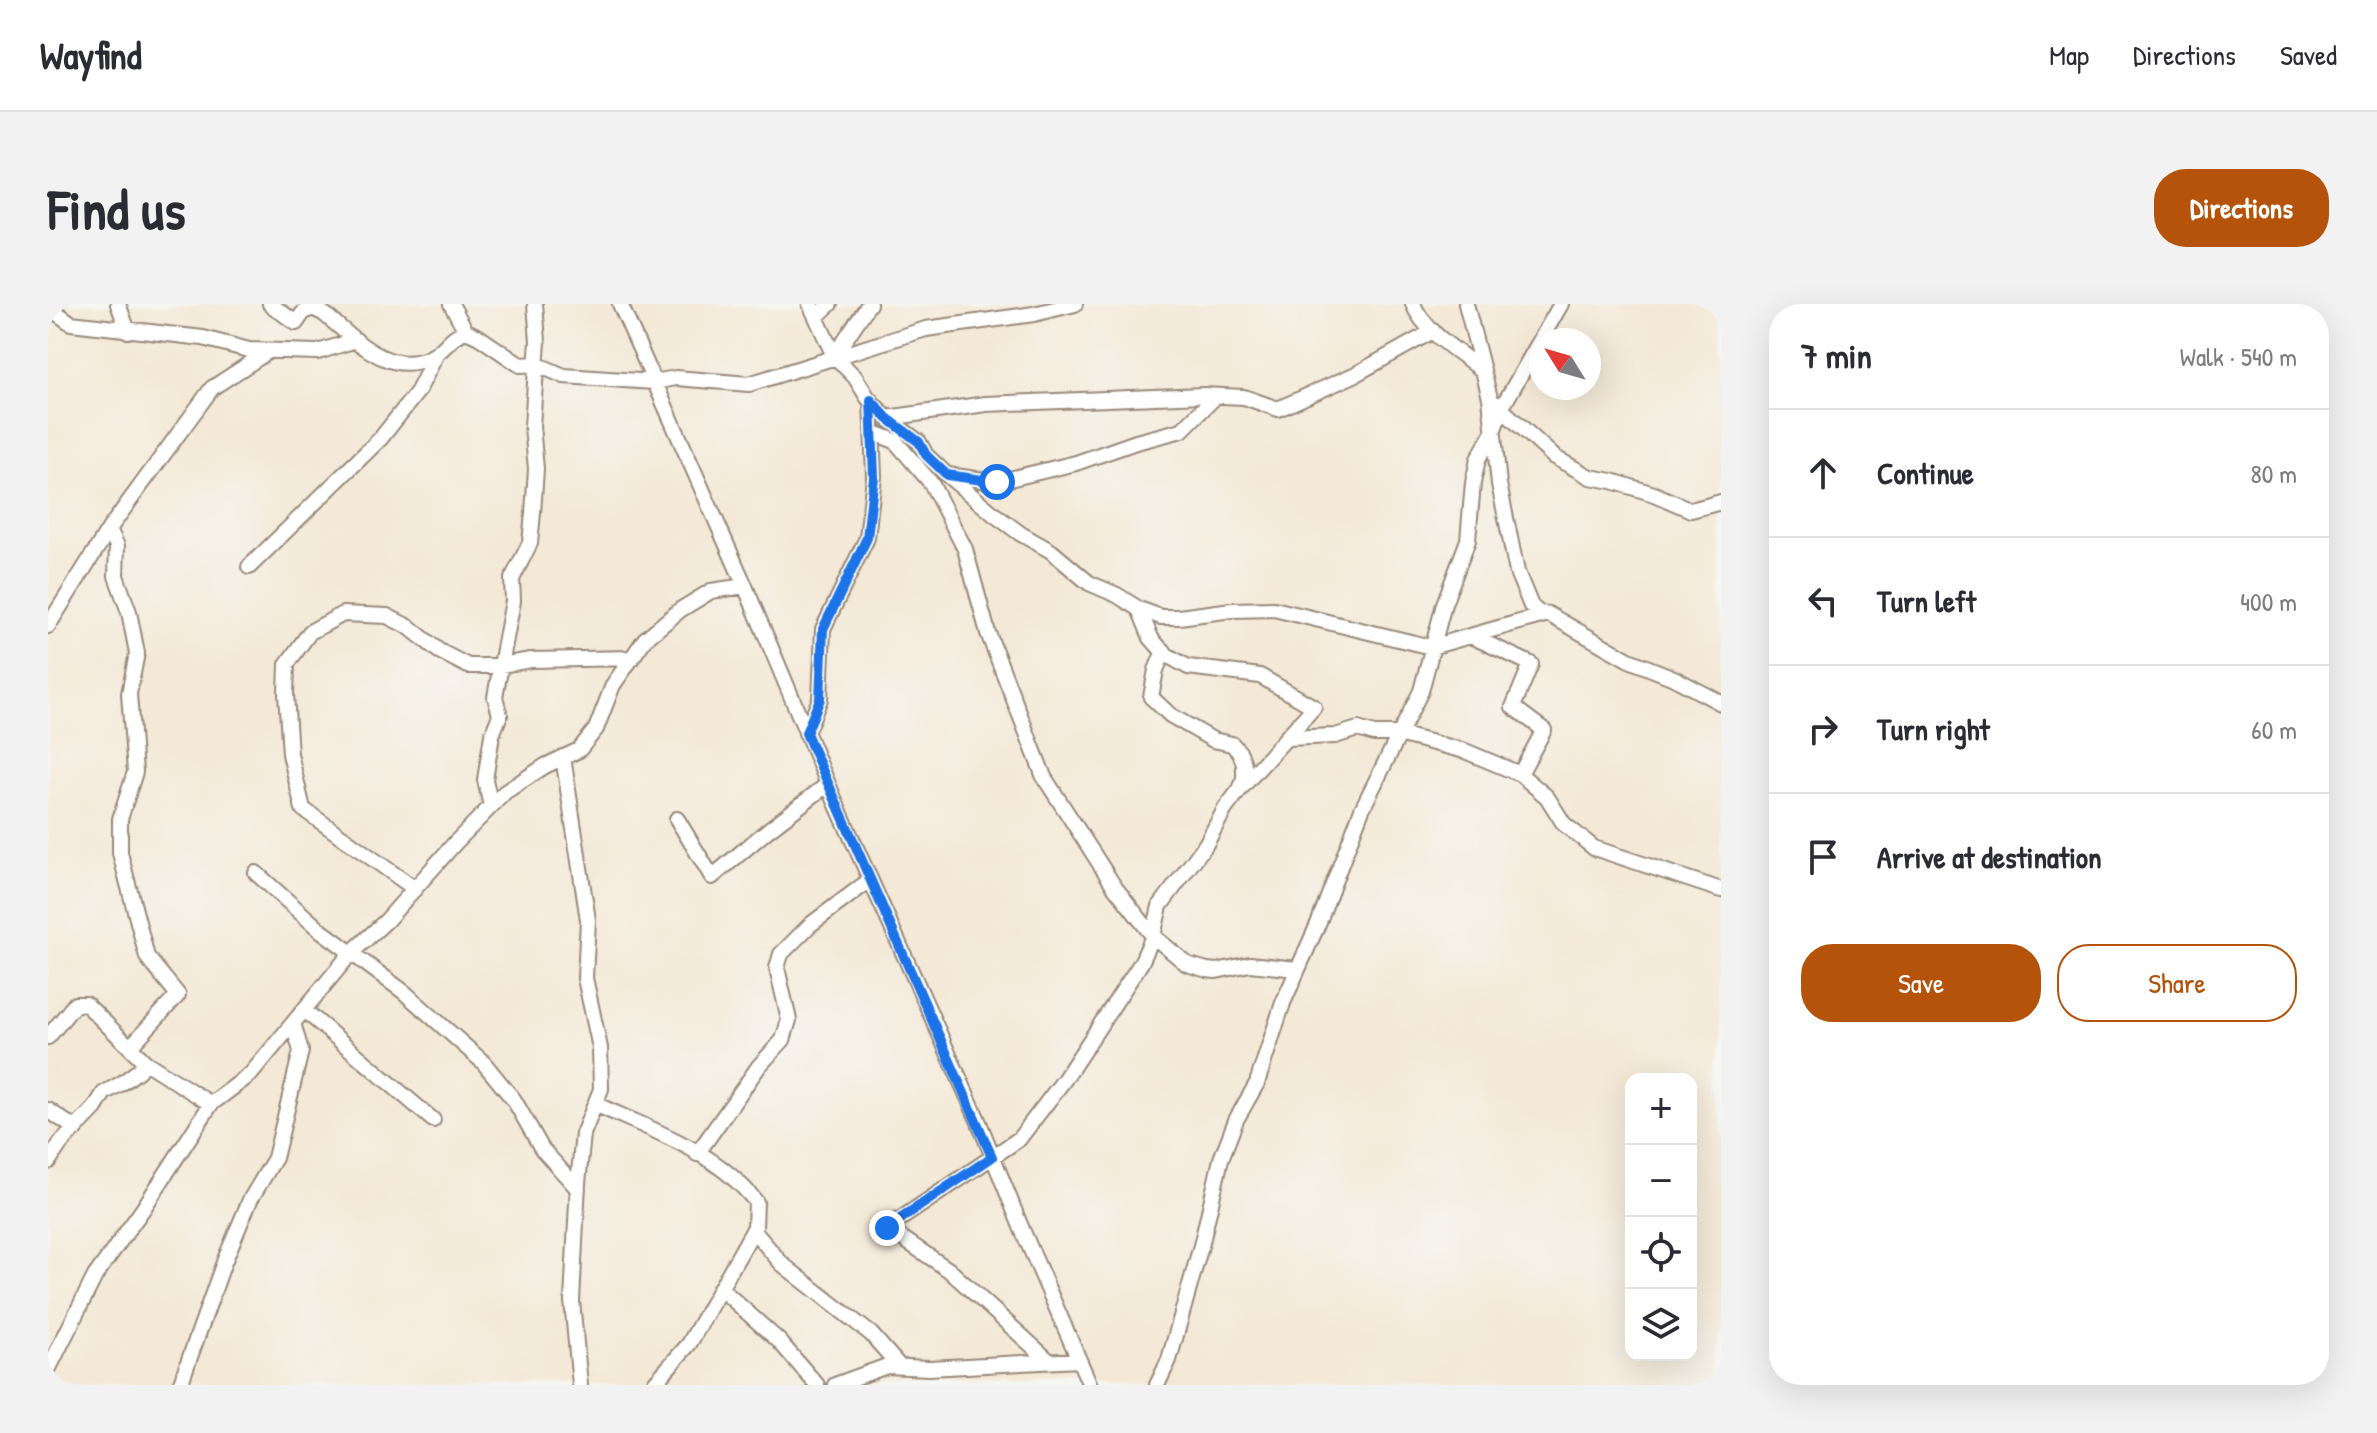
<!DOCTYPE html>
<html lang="en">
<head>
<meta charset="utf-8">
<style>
	body { margin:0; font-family:"Patrick Hand",sans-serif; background:#f2f2f3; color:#2b2b33 }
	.controls { position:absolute; right:24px; bottom:24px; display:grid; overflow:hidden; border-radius:16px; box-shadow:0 8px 32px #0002 }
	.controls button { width:72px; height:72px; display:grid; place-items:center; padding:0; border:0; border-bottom:2px solid #e1e1e2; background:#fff; color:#2b2b33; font:40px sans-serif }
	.compass { position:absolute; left:1481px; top:24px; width:72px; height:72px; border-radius:50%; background:#fff; box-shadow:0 8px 32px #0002; rotate:307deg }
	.stop { position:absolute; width:24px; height:24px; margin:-18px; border:6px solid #1a73e8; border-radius:50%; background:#fff }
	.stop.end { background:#1a73e8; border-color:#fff; box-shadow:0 2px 8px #0008 }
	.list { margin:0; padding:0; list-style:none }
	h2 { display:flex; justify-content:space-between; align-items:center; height:104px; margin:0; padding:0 32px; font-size:34px }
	h2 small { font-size:26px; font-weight:400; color:#7c7c81 }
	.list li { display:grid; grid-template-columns:52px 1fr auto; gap:24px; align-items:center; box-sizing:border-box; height:128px; padding:0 32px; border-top:2px solid #e1e1e2 }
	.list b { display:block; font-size:30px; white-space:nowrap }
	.list em { font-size:26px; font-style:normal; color:#7c7c81 }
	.actions { display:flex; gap:16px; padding:24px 32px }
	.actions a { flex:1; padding:18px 0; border:2px solid #b45309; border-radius:32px; text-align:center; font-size:28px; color:#b45309 }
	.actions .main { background:#b45309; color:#fff }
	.icon { flex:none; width:44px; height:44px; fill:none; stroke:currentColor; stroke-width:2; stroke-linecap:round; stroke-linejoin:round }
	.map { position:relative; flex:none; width:1673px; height:1081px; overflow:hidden; border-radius:32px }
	header { display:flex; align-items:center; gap:48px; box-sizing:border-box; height:112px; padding:0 40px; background:#fff; border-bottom:2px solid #e1e1e2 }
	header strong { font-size:38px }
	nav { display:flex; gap:44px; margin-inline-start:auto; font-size:28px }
	.intro { display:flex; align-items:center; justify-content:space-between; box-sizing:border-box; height:192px; padding:0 48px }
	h1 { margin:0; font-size:56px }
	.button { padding:20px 36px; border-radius:32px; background:#b45309; color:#fff; font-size:28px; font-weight:700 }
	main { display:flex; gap:48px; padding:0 48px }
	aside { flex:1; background:#fff; border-radius:32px; box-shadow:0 8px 32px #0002 }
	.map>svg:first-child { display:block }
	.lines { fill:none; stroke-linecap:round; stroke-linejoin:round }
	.minor-casing { stroke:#98897a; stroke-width:18 }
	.minor { stroke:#fff; stroke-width:14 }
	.route { stroke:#1a73e8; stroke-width:10 }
</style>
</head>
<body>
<header>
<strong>Wayfind</strong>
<nav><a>Map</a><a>Directions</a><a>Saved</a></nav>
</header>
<div class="intro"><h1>Find us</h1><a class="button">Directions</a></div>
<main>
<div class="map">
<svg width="1673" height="1081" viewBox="0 0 1673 1081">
	<rect width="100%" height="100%" fill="#f6f6f2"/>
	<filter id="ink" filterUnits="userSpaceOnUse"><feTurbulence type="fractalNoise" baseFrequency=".0125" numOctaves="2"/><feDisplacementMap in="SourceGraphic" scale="16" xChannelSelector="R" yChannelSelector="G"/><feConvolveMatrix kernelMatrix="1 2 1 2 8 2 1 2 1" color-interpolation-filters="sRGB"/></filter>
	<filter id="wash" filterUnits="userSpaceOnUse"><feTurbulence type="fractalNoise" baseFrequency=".006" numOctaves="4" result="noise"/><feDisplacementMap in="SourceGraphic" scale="32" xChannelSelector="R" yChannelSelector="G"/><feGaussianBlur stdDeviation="1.8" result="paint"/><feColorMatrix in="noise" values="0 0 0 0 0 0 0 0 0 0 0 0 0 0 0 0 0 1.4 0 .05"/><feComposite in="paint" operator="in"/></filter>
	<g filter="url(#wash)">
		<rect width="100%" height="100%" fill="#f4e8d6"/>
	</g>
	<g filter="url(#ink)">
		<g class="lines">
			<defs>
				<path id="minor" d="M70,0l10,27
					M222,0l26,19 7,-10 9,-5 11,5c31,25 65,65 108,44 15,-8 18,-20 35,-26l13,6 41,28 16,-1 28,12 90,6 22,-4 73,6 177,-55 108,-15 41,-10
					M403,0l15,27
					M572,0l125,282 91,217 142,317 43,107 69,158
					M762,0l24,52 21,21 13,21 19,20 32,24 7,13 21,20 48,40 26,19 30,17 38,32 28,12 22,14 22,8h18l53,-7 42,-1 157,38 117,-33
					M1365,0c12,29 45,47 69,66
					M1418,0l24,94 9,86 18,88 14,34 8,7 9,1 81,46 45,18 47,25
					M0,3l23,16 132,15 46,12 69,2 38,-12
					M769,12l13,-12
					M786,52l35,-52
					M1447,99l59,54 36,20 22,4 42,13 37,16 30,-8
					M839,114l99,-14 217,-9 41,2 34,12 78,-35 77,-43
					M824,128l23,9 36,42 34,66 23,84 56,144 70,109 39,50 34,28 20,6 9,1 34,-7 47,5
					M900,171l49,7 79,-19 60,-21 46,-12 34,-34
					M61,225l8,17 -1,30 13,36 8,41 -8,41 6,78 -15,47v34l27,104 31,38 -48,52
					M201,263l132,-129 37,-47 18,-36
					M0,322l61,-97 103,-141 57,-37
					M1423,332l60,28 -18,43 31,23 -24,44
					M1116,347l-8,19 -5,27 19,18 43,25 19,4 8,9 4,11v16l-3,7
					M758,429l14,-34 3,-70 44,-91 7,-61 -3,-77
					M1239,434l48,-2 23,-7 16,5h24l67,17 55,23 27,23 17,27 30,24 127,42
					M515,453l25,163 -3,58 15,70 1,41 -18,45 -5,49 -6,118 8,84
					M443,502l-6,-26 7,-45 8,-20 -5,-18 18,-96 -1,-22 18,-36 3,-30 3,-44 -4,-43 6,-85 -3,-37
					M629,515l35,58 56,-47 60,-46
					M208,569l63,56 85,63 79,70 31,38 28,49 36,40
					M367,585l-112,-80 -13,-55 -4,-60 1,-30 23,-32 33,-18 44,2 22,11 30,24 29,15h27l36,-6 101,-2
					M256,706l129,110
					M0,733l27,-33h11l59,58 66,42
					M547,800c56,26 122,47 161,98l-1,25 -66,117 -36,41
					M0,806l28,19
					M649,850l62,-88 24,-26 6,-20 -12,-52 4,-14 29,-29 60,-45
					M0,858l13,-19 34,-35 9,-15 18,-10 16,-12 7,-9
					M705,926l29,34 89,70 29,33
					M672,984l59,53 38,44
					M1001,1057l-100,-91 -62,-42 132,-89 45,-59 77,-117 12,-27 7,-30 46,-62 19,-35 16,-21 73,-81 -54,-31 -72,-9 -23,-13 -14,-16 -12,-29
					M0,1066l47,-94 48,-67 68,-105 40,-30 100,-121 35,-32 69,-78 50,-51 40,-26 34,-16 17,-21 17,-44 32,-46 35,-29 31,-19 34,-5
					M132,1081l44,-123 26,-62 25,-42 26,-107 -8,-28
					M787,1081l52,-19 42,2 150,-8
					M1109,1081l12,-25 33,-118 19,-83 15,-39 21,-37 26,-80 35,-79 44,-115 59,-118 23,-87 24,-64 5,-57 5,-24 15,-27 8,-23 60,-105"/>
			</defs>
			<use href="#minor" class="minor-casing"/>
			<use href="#minor" class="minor"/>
		</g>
	</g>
	<g class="lines" filter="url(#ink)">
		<path class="route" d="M839,924l105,-71 -186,-424 14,-34 3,-70 44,-91 7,-61 -3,-77 16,18 32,24 7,13 21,20 50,7"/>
	</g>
</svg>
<div class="controls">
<button>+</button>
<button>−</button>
<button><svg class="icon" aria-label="locate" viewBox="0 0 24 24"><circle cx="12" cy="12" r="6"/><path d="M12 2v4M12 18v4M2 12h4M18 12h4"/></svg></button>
<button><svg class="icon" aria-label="layers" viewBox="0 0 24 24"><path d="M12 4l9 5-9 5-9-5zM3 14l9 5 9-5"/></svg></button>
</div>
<svg class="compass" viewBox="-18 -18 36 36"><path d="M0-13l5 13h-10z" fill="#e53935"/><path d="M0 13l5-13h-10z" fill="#7c7c81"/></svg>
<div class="stop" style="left:949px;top:178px"></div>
<div class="stop end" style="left:839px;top:924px"></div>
</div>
<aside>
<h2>7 min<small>Walk · 540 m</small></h2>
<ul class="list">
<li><svg class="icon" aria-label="ahead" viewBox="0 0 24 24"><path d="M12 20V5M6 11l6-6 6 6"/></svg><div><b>Continue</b></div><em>80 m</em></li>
<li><svg class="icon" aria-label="left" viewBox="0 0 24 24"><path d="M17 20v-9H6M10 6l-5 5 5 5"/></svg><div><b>Turn left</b></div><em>400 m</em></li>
<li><svg class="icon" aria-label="right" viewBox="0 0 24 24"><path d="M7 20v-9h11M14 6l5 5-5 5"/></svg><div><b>Turn right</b></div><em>60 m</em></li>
<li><svg class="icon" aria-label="arrive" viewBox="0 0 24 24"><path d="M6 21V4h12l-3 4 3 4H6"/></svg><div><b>Arrive at destination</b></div></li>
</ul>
<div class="actions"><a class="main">Save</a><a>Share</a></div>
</aside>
</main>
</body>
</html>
